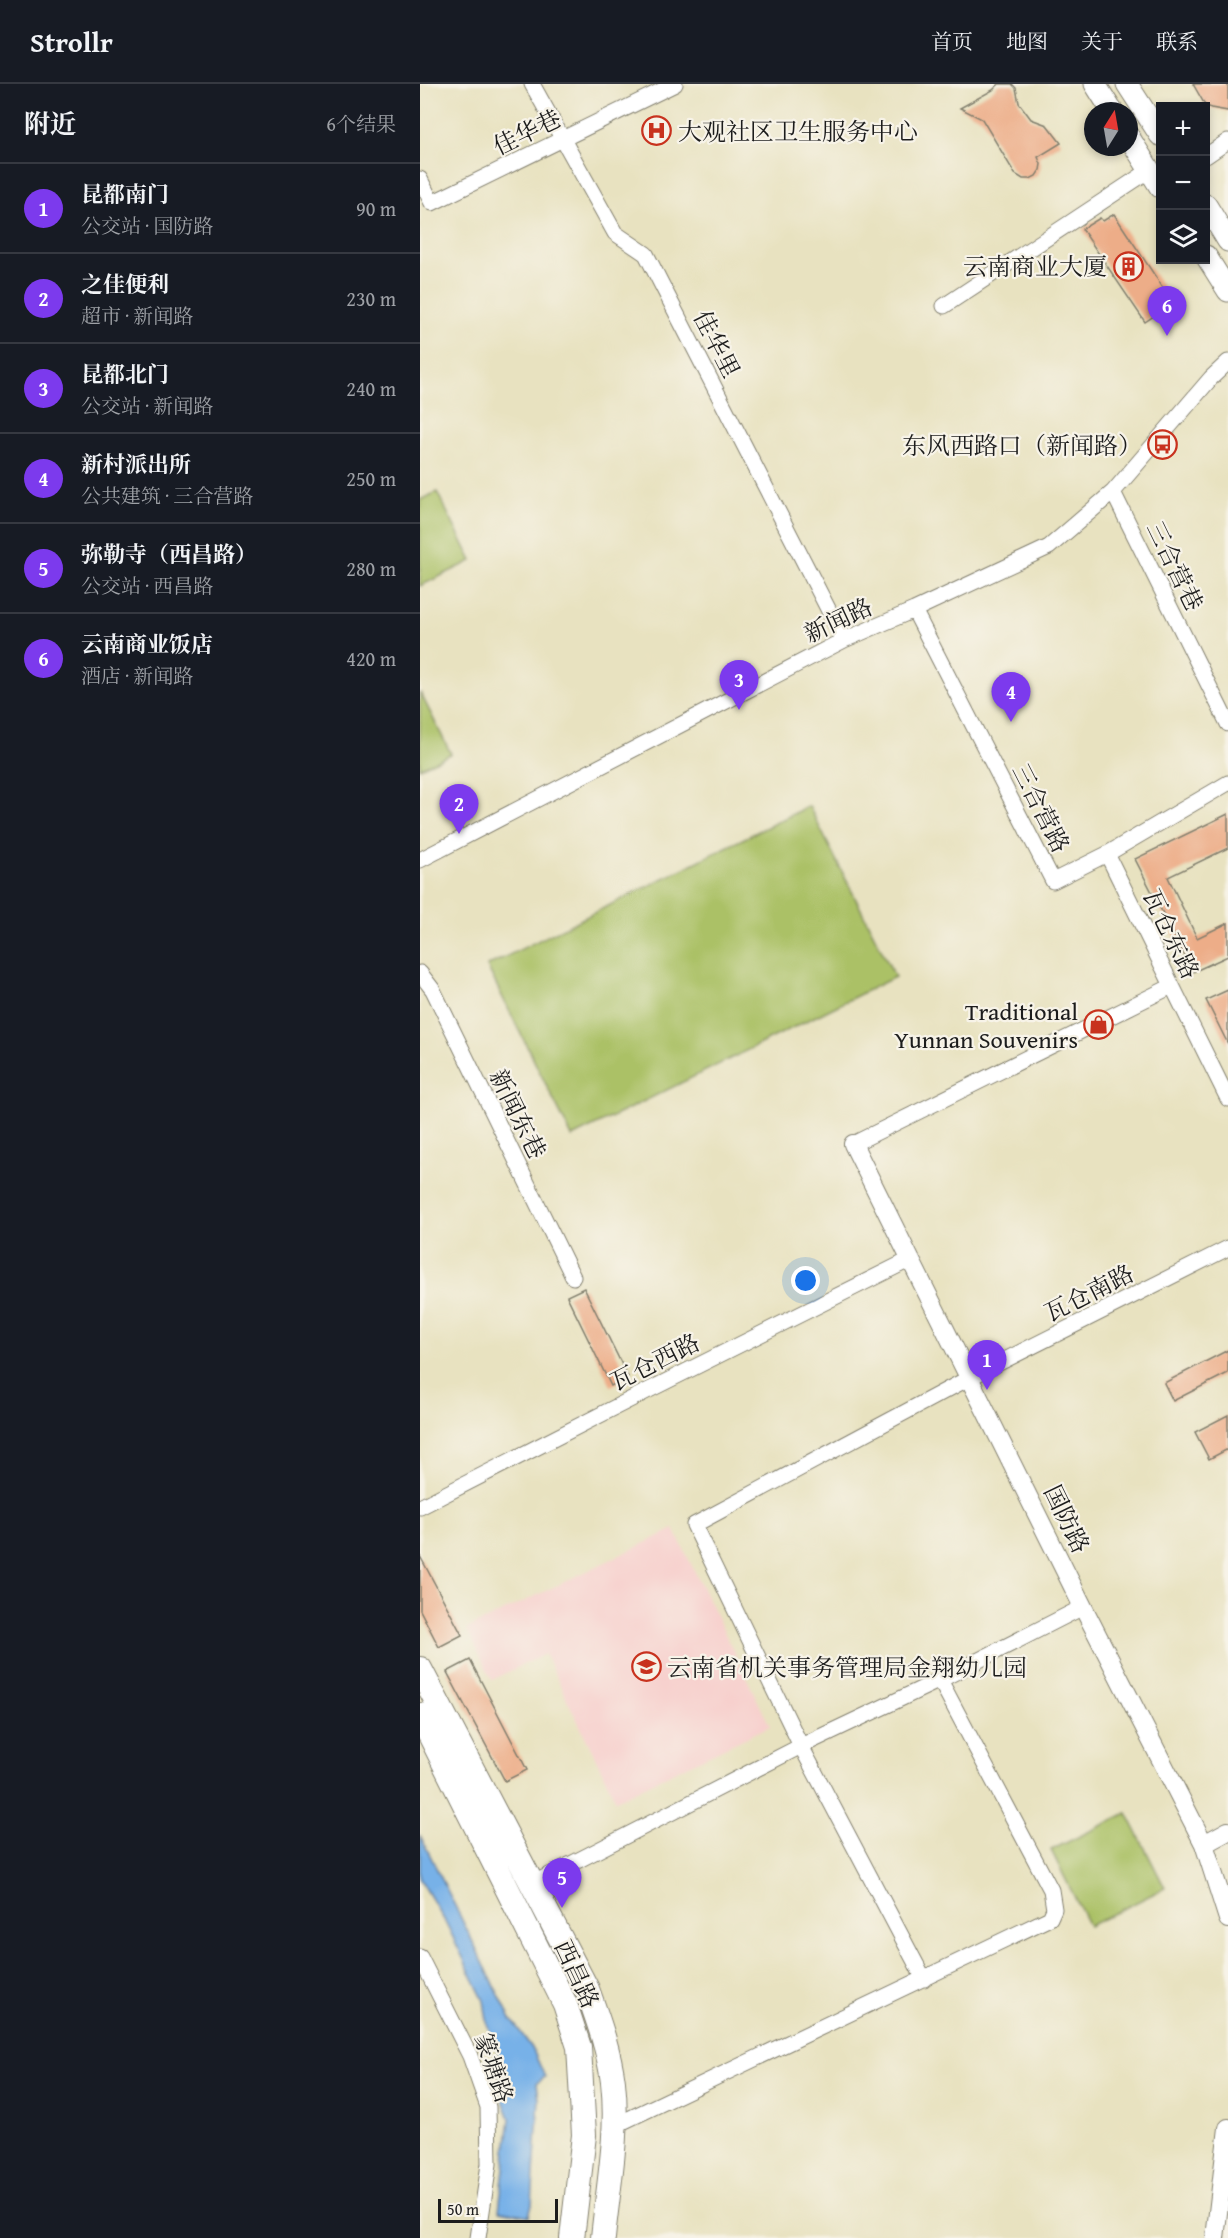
<!DOCTYPE html>
<html lang="zh">
<head>
<meta charset="utf-8">
<style>
	body { margin:0; font-family:"Gentium Book Plus","Noto Serif SC",serif; background:#242831; color:#f1f3f6 }
	.controls { position:absolute; right:18px; top:18px; display:grid; overflow:hidden; border-radius:0px; box-shadow:0 3px 9px #0003 }
	.controls button { width:54px; height:54px; display:grid; place-items:center; padding:0; border:0; border-bottom:2px solid #363941; background:#171b24; color:#f1f3f6; font:30px sans-serif }
	.compass { position:absolute; left:664px; top:18px; width:54px; height:54px; border-radius:50%; background:#171b24; box-shadow:0 3px 9px #0003; rotate:11deg }
	.scale { position:absolute; left:18px; bottom:15px; width:120px; box-sizing:border-box; padding-left:6px; border:3px solid #1c1c1c; border-top:0; font-size:16px; line-height:21px; white-space:nowrap; color:#1c1c1c; -webkit-text-stroke:4px #f7f3e8; paint-order:stroke }
	.you { position:absolute; left:386px; top:1197px; width:21px; height:21px; margin:-15px; border:4px solid #fff; border-radius:50%; background:#1a73e8; box-shadow:0 0 0 9px #1a73e833 }
	.badge { display:grid; place-items:center; width:39px; height:39px; border-radius:50%; background:#7c3aed; color:#fff; font-size:20px; font-weight:700 }
	.pin { position:absolute; translate:-50% -50px; filter:drop-shadow(0 2px 3px #0008) }
	.pin::after { content:''; position:absolute; top:32px; width:21px; height:18px; background:inherit; clip-path:polygon(0 0,100% 0,50% 100%) }
	.list { margin:0; padding:0; list-style:none }
	h2 { display:flex; justify-content:space-between; align-items:center; height:78px; margin:0; padding:0 24px; font-size:26px }
	h2 small { font-size:20px; font-weight:400; color:#9ea1a6 }
	.list li { display:grid; grid-template-columns:39px 1fr auto; gap:18px; align-items:center; box-sizing:border-box; height:90px; padding:0 24px; border-top:2px solid #363941 }
	.list b { display:block; font-size:22px; white-space:nowrap }
	.list p { margin:0; font-size:20px; white-space:nowrap; color:#9ea1a6 }
	.list em { font-size:20px; font-style:normal; color:#9ea1a6 }
	.icon { flex:none; width:33px; height:33px; fill:none; stroke:currentColor; stroke-width:2; stroke-linecap:round; stroke-linejoin:round }
	.map { position:relative; flex:none; width:808px; height:2154px; overflow:hidden }
	header { display:flex; align-items:center; gap:36px; box-sizing:border-box; height:84px; padding:0 30px; background:#171b24; border-bottom:2px solid #363941 }
	header strong { font-size:28px }
	nav { display:flex; gap:33px; margin-inline-start:auto; font-size:21px }
	main { display:flex }
	aside { flex:1; background:#171b24 }
	.map>svg:first-child { display:block }
	.built { fill:#f7d0cd }
	.green { fill:#abc166; stroke:#646e41; stroke-width:1.5 }
	.water { fill:#77b1e8; stroke:#4a6682; stroke-width:1.5 }
	.building { fill:#edad88 }
	.lines { fill:none; stroke-linecap:round; stroke-linejoin:round }
	.minor-casing { stroke:#827f6e; stroke-width:17 }
	.tertiary-casing { stroke:#827f6e; stroke-width:20 }
	.secondary-casing { stroke:#827f6e; stroke-width:23 }
	.primary-casing { stroke:#827f6e; stroke-width:26 }
	.minor { stroke:#fff; stroke-width:15 }
	.tertiary { stroke:#fff; stroke-width:18 }
	.secondary { stroke:#fff; stroke-width:21 }
	.primary { stroke:#fff; stroke-width:24 }
	.labels { text-anchor:middle; dominant-baseline:central; stroke-width:4.5; stroke-linejoin:round; paint-order:stroke }
	.poi-label { font-size:24px; fill:#1c1c1c; stroke:#f7f3e8; text-anchor:end }
	.street-label { font-size:24px; fill:#1c1c1c; stroke:#f7f3e8 }
</style>
</head>
<body>
<header>
<strong>Strollr</strong>
<nav><a>首页</a><a>地图</a><a>关于</a><a>联系</a></nav>
</header>
<main>
<aside>
<h2>附近<small>6个结果</small></h2>
<ul class="list">
<li><span class="badge">1</span><div><b>昆都南门</b><p>公交站 · 国防路</p></div><em>90 m</em></li>
<li><span class="badge">2</span><div><b>之佳便利</b><p>超市 · 新闻路</p></div><em>230 m</em></li>
<li><span class="badge">3</span><div><b>昆都北门</b><p>公交站 · 新闻路</p></div><em>240 m</em></li>
<li><span class="badge">4</span><div><b>新村派出所</b><p>公共建筑 · 三合营路</p></div><em>250 m</em></li>
<li><span class="badge">5</span><div><b>弥勒寺（西昌路）</b><p>公交站 · 西昌路</p></div><em>280 m</em></li>
<li><span class="badge">6</span><div><b>云南商业饭店</b><p>酒店 · 新闻路</p></div><em>420 m</em></li>
</ul>
</aside>
<div class="map">
<svg width="808" height="2154" viewBox="0 0 808 2154">
	<rect width="100%" height="100%" fill="#f7f3e8"/>
	<filter id="ink" filterUnits="userSpaceOnUse"><feTurbulence type="fractalNoise" baseFrequency=".0167" numOctaves="2"/><feDisplacementMap in="SourceGraphic" scale="12" xChannelSelector="R" yChannelSelector="G"/><feConvolveMatrix kernelMatrix="1 2 1 2 8 2 1 2 1" color-interpolation-filters="sRGB"/></filter>
	<filter id="wash" filterUnits="userSpaceOnUse"><feTurbulence type="fractalNoise" baseFrequency=".008" numOctaves="4" result="noise"/><feDisplacementMap in="SourceGraphic" scale="24" xChannelSelector="R" yChannelSelector="G"/><feGaussianBlur stdDeviation="1.35" result="paint"/><feColorMatrix in="noise" values="0 0 0 0 0 0 0 0 0 0 0 0 0 0 0 0 0 1.4 0 .05"/><feComposite in="paint" operator="in"/></filter>
	<g filter="url(#wash)">
		<rect width="100%" height="100%" fill="#e8e2c0"/>
		<path class="built" d="M254,1445l96,197 -154,74 -71,-146 -53,26 -25,-51z"/>
		<path class="green" d="M17,408l35,69 -52,25v-86z
			M0,608l31,62 -31,14z
			M389,722l86,171 -323,160 -85,-171z
			M707,1729l38,75 -76,38 -38,-76z"/>
		<path class="water" d="M0,1751l91,184 21,29 13,29 -8,6 2,16 -7,105 -3,12 -30,-6 11,-92 -8,-20 -2,-24 6,-2 -18,-45 -4,-26 -38,-78 -26,-44z"/>
		<g id="blocks">
			<path class="building" d="M579,0h13l4,4 3,15 12,16 16,6 14,18 -23,14 3,7 -1,6 -4,6 -6,3h-7l-8,-5 -33,-55 -22,-11 33,-18z
				M773,0h35v27l-17,-3 -6,-3z
				M694,130l59,89 -28,19 -63,-93 18,-11 3,3z
				M808,730v34l-60,29 29,61 31,-15v33l-35,16 -58,-113z
				M808,906v54l-22,-44z
				M164,1204l44,89 -17,9 -44,-90z
				M808,1266v23l-55,28 -9,-18z
				M808,1331v34l-19,10 -14,-27z
				M0,1472l42,79 -23,12 -19,-37z
				M50,1576l57,110 -22,11 -58,-109z"/>
		</g>
	</g>
	<g filter="url(#ink)">
		<use href="#blocks" fill-opacity="0" stroke="#827f6e" stroke-width="1.5"/>
		<g class="lines">
			<defs>
				<path id="minor" d="M112,0l83,149 31,21 198,386
					M786,72l22,-15
					M0,95l12,24 243,-119
					M524,222l206,-136
					M693,408l115,232
					M494,526l139,271 54,-27 121,-71
					M687,770l121,245
					M0,776l424,-220 70,-30 135,-63 64,-55 98,-114 17,-16
					M0,889l13,17 140,287
					M433,1060l319,-158
					M0,1423l227,-116 264,-132
					M112,1800l269,-138 139,-66 143,-73
					M0,1873l50,99 18,51 1,57 -11,74
					M504,1895l-123,-233 -107,-221 277,-148 257,-129
					M194,2042l436,-208 4,-9 -3,-19 -111,-210"/>
				<path id="tertiary" d="M433,1060l230,463 121,237 24,75
					M784,1760l24,-13
					M795,2154l13,-110"/>
				<path id="secondary" d="M675,0l17,27
					M707,0l33,51
					M709,53l31,50
					M786,121l22,36
					M786,172l22,35"/>
				<path id="primary" d="M0,1585l167,320c11,31 22,61 26,93 6,51 -5,105 -10,156
					M0,1631l145,289 14,43 5,88 -12,103"/>
			</defs>
			<use href="#minor" class="minor-casing"/>
			<use href="#tertiary" class="tertiary-casing"/>
			<use href="#secondary" class="secondary-casing"/>
			<use href="#primary" class="primary-casing"/>
			<use href="#minor" class="minor"/>
			<use href="#tertiary" class="tertiary"/>
			<use href="#secondary" class="secondary"/>
			<use href="#primary" class="primary"/>
		</g>
	</g>
	<defs>
		<symbol id="hospital-ring" viewBox="-11 -11 22 22"><circle r="9.5" fill="#f7f3e8" stroke="#c8321e" stroke-width="1.5"/><path d="M-5-5h3v3.5h4V-5h3V5h-3V1.5h-4V5h-3Z" fill="#c8321e"/></symbol>
		<symbol id="building-ring" viewBox="-11 -11 22 22"><circle r="9.5" fill="#f7f3e8" stroke="#c8321e" stroke-width="1.5"/><path d="M-4-6H4V6H1V3H-1V6H-4ZM-2.5-4.3h1.7v1.8h-1.7ZM.8-4.3h1.7v1.8H.8ZM-2.5-1h1.7V.8h-1.7ZM.8-1h1.7V.8H.8Z" fill="#c8321e"/></symbol>
		<symbol id="bus-ring" viewBox="-11 -11 22 22"><circle r="9.5" fill="#f7f3e8" stroke="#c8321e" stroke-width="1.5"/><path d="M-5-6H5V4H4V6H2V4H-2V6H-4V4H-5ZM-3.5-4V0h7V-4ZM-3.5 1.2v1.5H-2V1.2ZM2 1.2v1.5H3.5V1.2Z" fill="#c8321e"/></symbol>
		<symbol id="shop-ring" viewBox="-11 -11 22 22"><circle r="9.5" fill="#f7f3e8" stroke="#c8321e" stroke-width="1.5"/><path d="M-5-2.5h2.3a2.7 3.5 0 0 1 5.4 0H5L5.5 6h-11ZM-1.5-2.5h3a1.5 2.3 0 0 0-3 0Z" fill="#c8321e"/></symbol>
		<symbol id="school-ring" viewBox="-11 -11 22 22"><circle r="9.5" fill="#f7f3e8" stroke="#c8321e" stroke-width="1.5"/><path d="M0-5L7-2L0 1L-7-2ZM-4 1L0 2.5L4 1V4Q0 6-4 4Z" fill="#c8321e"/></symbol>
	</defs>
	<g fill-rule="evenodd">
		<use href="#hospital-ring" x="220" y="30" width="33" height="33"/>
		<use href="#building-ring" x="692" y="166" width="33" height="33"/>
		<use href="#bus-ring" x="726" y="344" width="33" height="33"/>
		<use href="#shop-ring" x="662" y="924" width="33" height="33"/>
		<use href="#school-ring" x="210" y="1566" width="33" height="33"/>
	</g>
	<g class="labels">
		<g class="poi-label">
			<text x="258" y="47" text-anchor="start">大观社区卫生服务中心</text>
			<text x="687" y="182">云南商业大厦</text>
			<text x="722" y="361">东风西路口（新闻路）</text>
			<text x="658" y="927">Traditional<tspan x="658" dy="28">Yunnan Souvenirs</tspan></text>
			<text x="247" y="1583" text-anchor="start">云南省机关事务管理局金翔幼儿园</text>
		</g>
		<g class="street-label">
			<text transform="translate(107 48) rotate(-26)">佳华巷</text>
			<text transform="translate(297 260) rotate(63)">佳华里</text>
			<text transform="translate(755 482) rotate(64)">三合营巷</text>
			<text transform="translate(418 536) rotate(-25)">新闻路</text>
			<text transform="translate(621 724) rotate(63)">三合营路</text>
			<text transform="translate(751 850) rotate(64)">瓦仓东路</text>
			<text transform="translate(98 1030) rotate(64)">新闻东巷</text>
			<text transform="translate(669 1209) rotate(-27)">瓦仓南路</text>
			<text transform="translate(235 1278) rotate(-27)">瓦仓西路</text>
			<text transform="translate(647 1435) rotate(64)">国防路</text>
			<text transform="translate(157 1890) rotate(65)">西昌路</text>
			<text transform="translate(74 1984) rotate(71)">篆塘路</text>
		</g>
	</g>
</svg>
<div class="controls">
<button>+</button>
<button>−</button>
<button><svg class="icon" aria-label="layers" viewBox="0 0 24 24"><path d="M12 4l9 5-9 5-9-5zM3 14l9 5 9-5"/></svg></button>
</div>
<svg class="compass" viewBox="-18 -18 36 36"><path d="M0-13l5 13h-10z" fill="#e53935"/><path d="M0 13l5-13h-10z" fill="#9ea1a6"/></svg>
<div class="scale">50 m</div>
<div class="you"></div>
<div class="pin badge" style="left:567px;top:1306px">1</div>
<div class="pin badge" style="left:39px;top:750px">2</div>
<div class="pin badge" style="left:319px;top:626px">3</div>
<div class="pin badge" style="left:591px;top:638px">4</div>
<div class="pin badge" style="left:142px;top:1824px">5</div>
<div class="pin badge" style="left:747px;top:252px">6</div>
</div>
</main>
</body>
</html>
